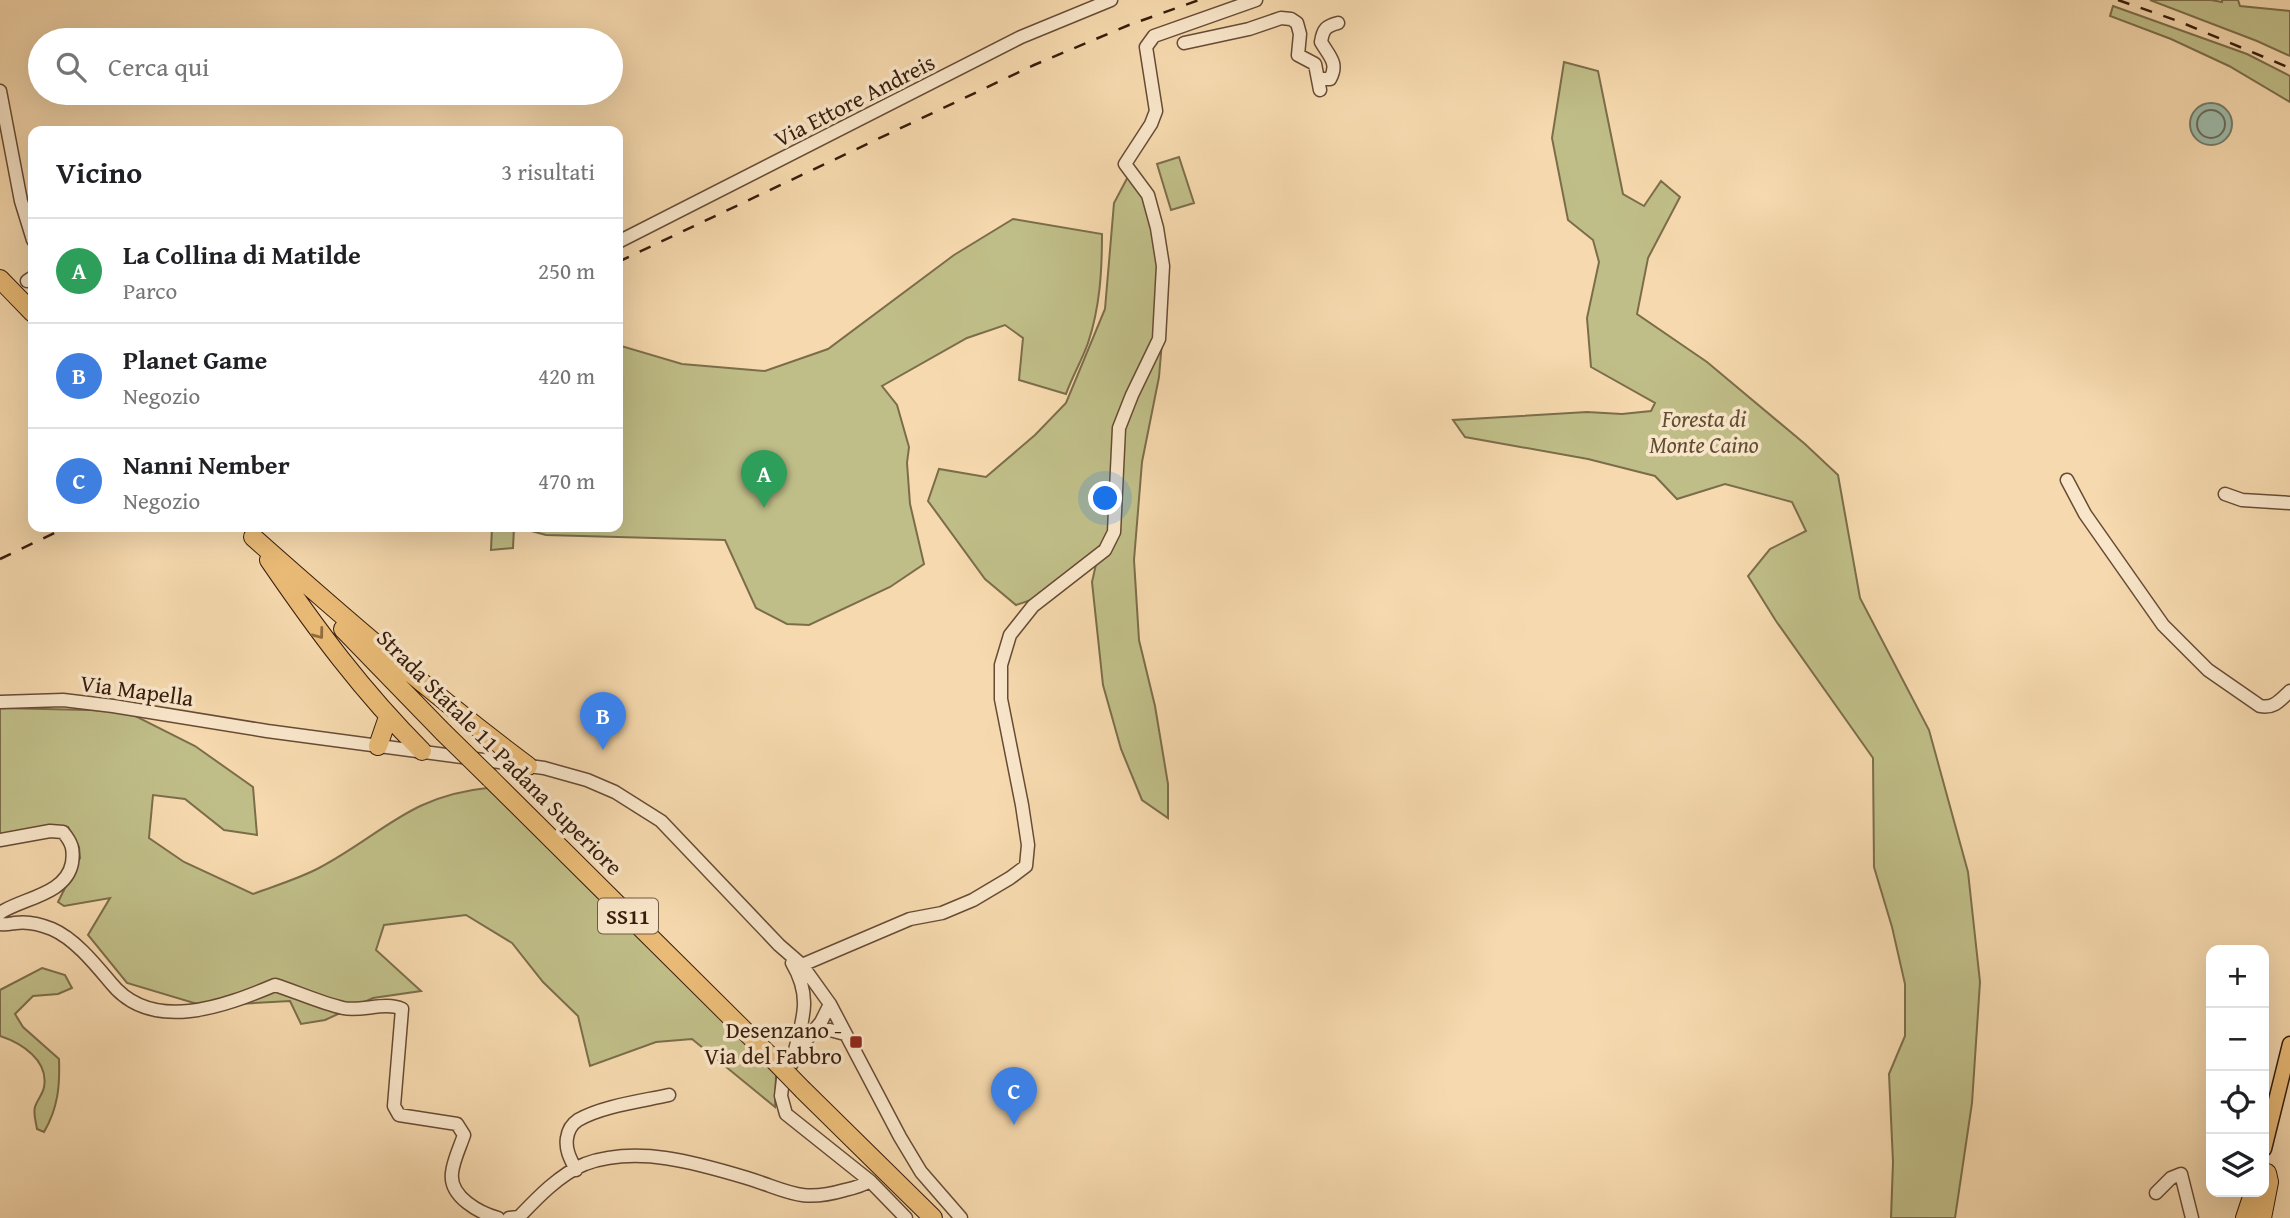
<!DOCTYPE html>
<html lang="it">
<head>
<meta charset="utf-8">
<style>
	body { margin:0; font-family:"Gentium Book Plus",serif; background:#f6f6f6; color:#202124 }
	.controls { position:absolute; right:21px; bottom:21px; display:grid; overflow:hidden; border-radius:14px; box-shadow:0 7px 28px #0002 }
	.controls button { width:63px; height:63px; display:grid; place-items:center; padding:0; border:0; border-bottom:2px solid #e0e0e0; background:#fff; color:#202124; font:35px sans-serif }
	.you { position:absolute; left:1106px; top:499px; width:24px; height:24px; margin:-18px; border:5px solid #fff; border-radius:50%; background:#1a73e8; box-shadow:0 0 0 10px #1a73e833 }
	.badge { display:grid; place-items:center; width:46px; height:46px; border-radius:50%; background:#0f766e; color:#fff; font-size:23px; font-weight:700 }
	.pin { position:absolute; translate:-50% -58px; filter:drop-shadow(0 2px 4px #0008) }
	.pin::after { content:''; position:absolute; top:37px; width:24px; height:21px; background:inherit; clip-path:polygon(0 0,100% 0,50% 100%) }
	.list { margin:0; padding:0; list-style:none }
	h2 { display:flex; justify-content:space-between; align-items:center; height:91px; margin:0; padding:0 28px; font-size:30px }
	h2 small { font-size:23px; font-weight:400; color:#757577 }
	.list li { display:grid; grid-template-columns:46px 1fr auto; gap:21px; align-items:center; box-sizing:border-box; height:105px; padding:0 28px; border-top:2px solid #e0e0e0 }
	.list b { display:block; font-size:26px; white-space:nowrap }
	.list p { margin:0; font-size:23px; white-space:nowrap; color:#757577 }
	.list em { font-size:23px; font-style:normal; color:#757577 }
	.icon { flex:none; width:38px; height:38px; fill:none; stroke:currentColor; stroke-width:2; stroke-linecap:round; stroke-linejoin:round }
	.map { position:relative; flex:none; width:2290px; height:1218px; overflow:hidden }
	.search { position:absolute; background:#fff; box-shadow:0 7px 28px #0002; left:28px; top:28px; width:595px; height:77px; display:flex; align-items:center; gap:18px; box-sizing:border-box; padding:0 24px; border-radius:38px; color:#757577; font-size:26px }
	.panel { position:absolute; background:#fff; box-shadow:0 7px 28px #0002; left:28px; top:126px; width:595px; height:406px; border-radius:14px }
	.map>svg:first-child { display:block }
	.green { fill:#c0be88; stroke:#7c6d4a; stroke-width:2 }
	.water { fill:#9dbaa8; stroke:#747b6a; stroke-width:2 }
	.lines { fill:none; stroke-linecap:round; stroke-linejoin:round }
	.shore { stroke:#6a6b5a; stroke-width:2 }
	.minor-casing { stroke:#674b34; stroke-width:15 }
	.major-casing { stroke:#371c0c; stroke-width:17 }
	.highway-casing { stroke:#371c0c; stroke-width:20 }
	.minor { stroke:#f9e6ca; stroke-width:12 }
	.major { stroke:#ebbc77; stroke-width:14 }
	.highway { stroke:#ebbc77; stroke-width:18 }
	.rail { stroke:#371c0c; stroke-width:2.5; stroke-dasharray:12 12; stroke-linecap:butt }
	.highway-bridge-casing { stroke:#371c0c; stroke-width:20; stroke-linecap:butt }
	.highway-bridge { stroke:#ebbc77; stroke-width:18 }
	.oneway { stroke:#916c42 }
	.poi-dot { fill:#8f2418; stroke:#f9e6ca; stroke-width:2.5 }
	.labels { text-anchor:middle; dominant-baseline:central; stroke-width:7; stroke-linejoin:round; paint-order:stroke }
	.shield { fill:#f9e6ca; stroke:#715945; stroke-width:2 }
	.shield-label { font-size:21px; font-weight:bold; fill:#371c0c }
	.street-label { font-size:23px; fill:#371c0c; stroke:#f9e6ca }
	.park-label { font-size:23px; font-style:italic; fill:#604d31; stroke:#f9e6ca }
	.poi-label { font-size:23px; fill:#371c0c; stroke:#f9e6ca; text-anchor:end }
</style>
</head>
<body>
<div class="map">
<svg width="2290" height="1218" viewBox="0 0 2290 1218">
	<rect width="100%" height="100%" fill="#f6d9ae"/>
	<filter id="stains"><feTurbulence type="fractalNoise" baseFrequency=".00286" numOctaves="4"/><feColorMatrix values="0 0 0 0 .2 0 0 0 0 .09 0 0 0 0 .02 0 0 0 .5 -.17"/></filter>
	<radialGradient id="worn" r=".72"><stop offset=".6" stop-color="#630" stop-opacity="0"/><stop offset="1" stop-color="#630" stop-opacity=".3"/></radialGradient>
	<path class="green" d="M2150,0h61l11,2v-2h16l2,6 50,5v45l-33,-15z
		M2113,6l134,48 43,22v26l-61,-36 -58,-27 -61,-23z
		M1564,62l34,9 25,123 21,12 17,-25 19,16 -32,61 -11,56 70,48 98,82 33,31 22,123 69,132 39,142 12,110 -8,121 -17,115h-64l2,-56 -4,-88 16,-38v-52l-13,-57 -18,-60 -1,-109 -97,-137 -28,-45 22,-27 36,-18 -14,-29 -67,-18 -48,15 -22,-23 -67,-17 -123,-22 -12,-17 134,-8 35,2 29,-3 4,-8 -64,-36 -4,-49 12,-56 -6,-22 -25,-20 -16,-82z
		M1179,157l15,46 -23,7 -14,-46z
		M1132,169l6,5 29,108 -8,95 -17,85 -8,98 5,80 16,66 13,78v34l-26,-18 -21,-51 -18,-64 -11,-103 5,-22 -36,30 -45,15 -31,-26 -57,-78 11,-32 47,8 49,-42 31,-32 39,-94 9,-106z
		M1013,219l89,15c0,37 -2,73 -14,109 -6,17 -16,34 -22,51l-47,-14 4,-42 -18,-13 -38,13 -85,48 15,19 12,42 -2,16 3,41 14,60 -34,23 -81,38 -22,-1 -31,-16 -31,-68 -179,-5 -26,-7 98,-1v-182l64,19 83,7 63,-22 126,-94z
		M492,527h22l-1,21 -22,2z
		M0,708l133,3v4l62,31 58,41 4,48 -33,-5 -39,-31 -32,-4 -4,43 35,24 69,32c21,-8 45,-15 66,-26 64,-34 90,-72 168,-80l130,122 159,163 -1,34 -83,-68 -36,3 -66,24 -12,-50 -35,-34 -31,-39 -46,-28 -82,10 -8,25 45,41 -48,7 -48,22 -24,4 -11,-23 -86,5 -77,-23 -39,-48 22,-37 -46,8 -6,-4 22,-44 -1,-11 -11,-20 -24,-1 -44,12z
		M42,968l23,7 7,13 -14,6 -25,2 -18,18 8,13 36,32c1,27 -1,49 -15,73l-7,-3c-1,-7 -4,-15 -2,-22 2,-7 8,-13 9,-20 5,-27 -23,-44 -44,-51v-46z"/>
	<path class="water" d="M2190 124a21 21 0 1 1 42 0a21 21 0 1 1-42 0Z"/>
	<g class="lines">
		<path class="shore" d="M2197 124a14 14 0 1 1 28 0a14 14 0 1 1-28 0Z"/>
		<defs>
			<path id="minor" d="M1184,43l65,-14 32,-11 10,1 6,4 3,11 -2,21 17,9 5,26
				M1318,79h12c9,-16 -1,-23 -9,-37 2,-13 5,-16 17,-19
				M0,91l21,110 12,39
				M618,242l403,-205 90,-37
				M27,281l6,-4
				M2067,480l18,34 78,111 45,45 52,36c14,3 20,-6 30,-15
				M2225,494l17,6 48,3
				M0,702l63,-2 50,6 154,25 277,37 43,12 28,12 46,29 118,124 23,20 28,39 70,133 21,35 40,46
				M0,840l50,-9 13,1c9,11 11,17 9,31 -6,32 -50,35 -72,50
				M0,924c5,1 9,0 15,-1 13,-2 25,1 37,6 23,10 43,35 59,54 41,51 114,23 164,2 22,7 46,18 68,23 19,4 42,-7 59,1l-8,97 5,9 58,9 7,11c-4,12 -11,26 -12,38 -3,24 28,40 46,45
				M792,963c19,32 12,53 3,87
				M802,965l108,-46 32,-6 31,-13 37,-22 16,-12 2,-21 -6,-40 -21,-106v-34l9,-30 23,-29 72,-56 9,-18 5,-104 13,-33 27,-56 4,-73 -6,-38 -9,-33 -23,-31 26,-40 5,-13 -10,-64 8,-11 102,-36
				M830,1004l-9,18 -19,23 -19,34 -2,17 5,18 84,67 36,37
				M813,1032l17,-2 15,4
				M576,1170c-5,-10 -11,-20 -9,-32 1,-7 5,-14 11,-18 24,-14 64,-19 91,-25
				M2156,1193l15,-15 10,-4 11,44
				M509,1218l10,-1c18,-19 41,-43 66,-53 52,-19 112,-1 162,14 42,13 53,25 98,12 9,-2 17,-4 25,-9"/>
			<path id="major" d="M2264,1149l26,-105"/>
			<path id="highway" d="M0,279l33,34
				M253,537c89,79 179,157 275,229
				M269,560c48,70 93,131 153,191
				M343,629l100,103
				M378,746l10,-29
				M490,778l277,275
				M803,1090l130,128
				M2245,1218l6,-18
				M2262,1218l7,-36 -2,-9"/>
		</defs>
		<use href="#minor" class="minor-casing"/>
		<use href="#major" class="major-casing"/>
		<use href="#highway" class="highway-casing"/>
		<use href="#minor" class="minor"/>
		<use href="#major" class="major"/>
		<use href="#highway" class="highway"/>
		<path class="rail" d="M2118,0l60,21 112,47
			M618,262l416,-197 95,-40 70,-25
			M0,559l67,-32"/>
		<defs>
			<path id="highway-bridge" d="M443,732l47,46
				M767,1053l36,37"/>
		</defs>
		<use href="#highway-bridge" class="highway-bridge-casing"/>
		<use href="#highway-bridge" class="highway-bridge"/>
	</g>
	<defs><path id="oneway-chevron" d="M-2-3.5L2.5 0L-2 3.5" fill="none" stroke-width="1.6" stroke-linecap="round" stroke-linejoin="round" transform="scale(1.75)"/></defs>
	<use class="oneway" href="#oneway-chevron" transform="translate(319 634) rotate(53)"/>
	<rect class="poi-dot" x="849" y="1035" width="14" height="14" rx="3.5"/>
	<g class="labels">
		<rect class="shield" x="598" y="898.5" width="60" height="35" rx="5"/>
		<g class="shield-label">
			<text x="628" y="916">SS11</text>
		</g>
		<g class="street-label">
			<text transform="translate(854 100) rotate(-27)">Via Ettore Andreis</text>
			<text transform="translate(137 690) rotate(8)">Via Mapella</text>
			<text transform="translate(500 752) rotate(45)">Strada Statale 11 Padana Superiore</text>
		</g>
		<g class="park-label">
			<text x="1704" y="418">Foresta di<tspan x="1704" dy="26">Monte Caino</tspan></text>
		</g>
		<g class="poi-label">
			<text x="842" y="1029">Desenzano -<tspan x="842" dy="26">Via del Fabbro</tspan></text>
		</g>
	</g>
	<rect width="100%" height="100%" filter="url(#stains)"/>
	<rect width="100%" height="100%" fill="url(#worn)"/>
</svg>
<div class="controls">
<button>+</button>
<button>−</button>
<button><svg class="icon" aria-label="locate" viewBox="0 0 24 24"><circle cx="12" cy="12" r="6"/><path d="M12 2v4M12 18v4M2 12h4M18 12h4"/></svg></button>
<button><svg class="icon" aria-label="layers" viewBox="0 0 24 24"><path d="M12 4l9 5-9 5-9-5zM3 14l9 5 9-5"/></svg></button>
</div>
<div class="you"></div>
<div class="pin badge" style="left:764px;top:508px;background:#2e9e5b">A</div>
<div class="pin badge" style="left:603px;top:750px;background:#3f7fe0">B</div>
<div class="pin badge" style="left:1014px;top:1125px;background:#3f7fe0">C</div>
<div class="search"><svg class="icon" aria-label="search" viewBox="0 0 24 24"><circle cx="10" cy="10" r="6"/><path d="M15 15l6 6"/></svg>Cerca qui</div>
<section class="panel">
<h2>Vicino<small>3 risultati</small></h2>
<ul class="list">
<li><span class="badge" style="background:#2e9e5b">A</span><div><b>La Collina di Matilde</b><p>Parco</p></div><em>250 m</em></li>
<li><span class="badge" style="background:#3f7fe0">B</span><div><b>Planet Game</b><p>Negozio</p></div><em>420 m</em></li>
<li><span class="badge" style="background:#3f7fe0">C</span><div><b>Nanni Nember</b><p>Negozio</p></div><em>470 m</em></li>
</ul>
</section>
</div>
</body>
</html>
